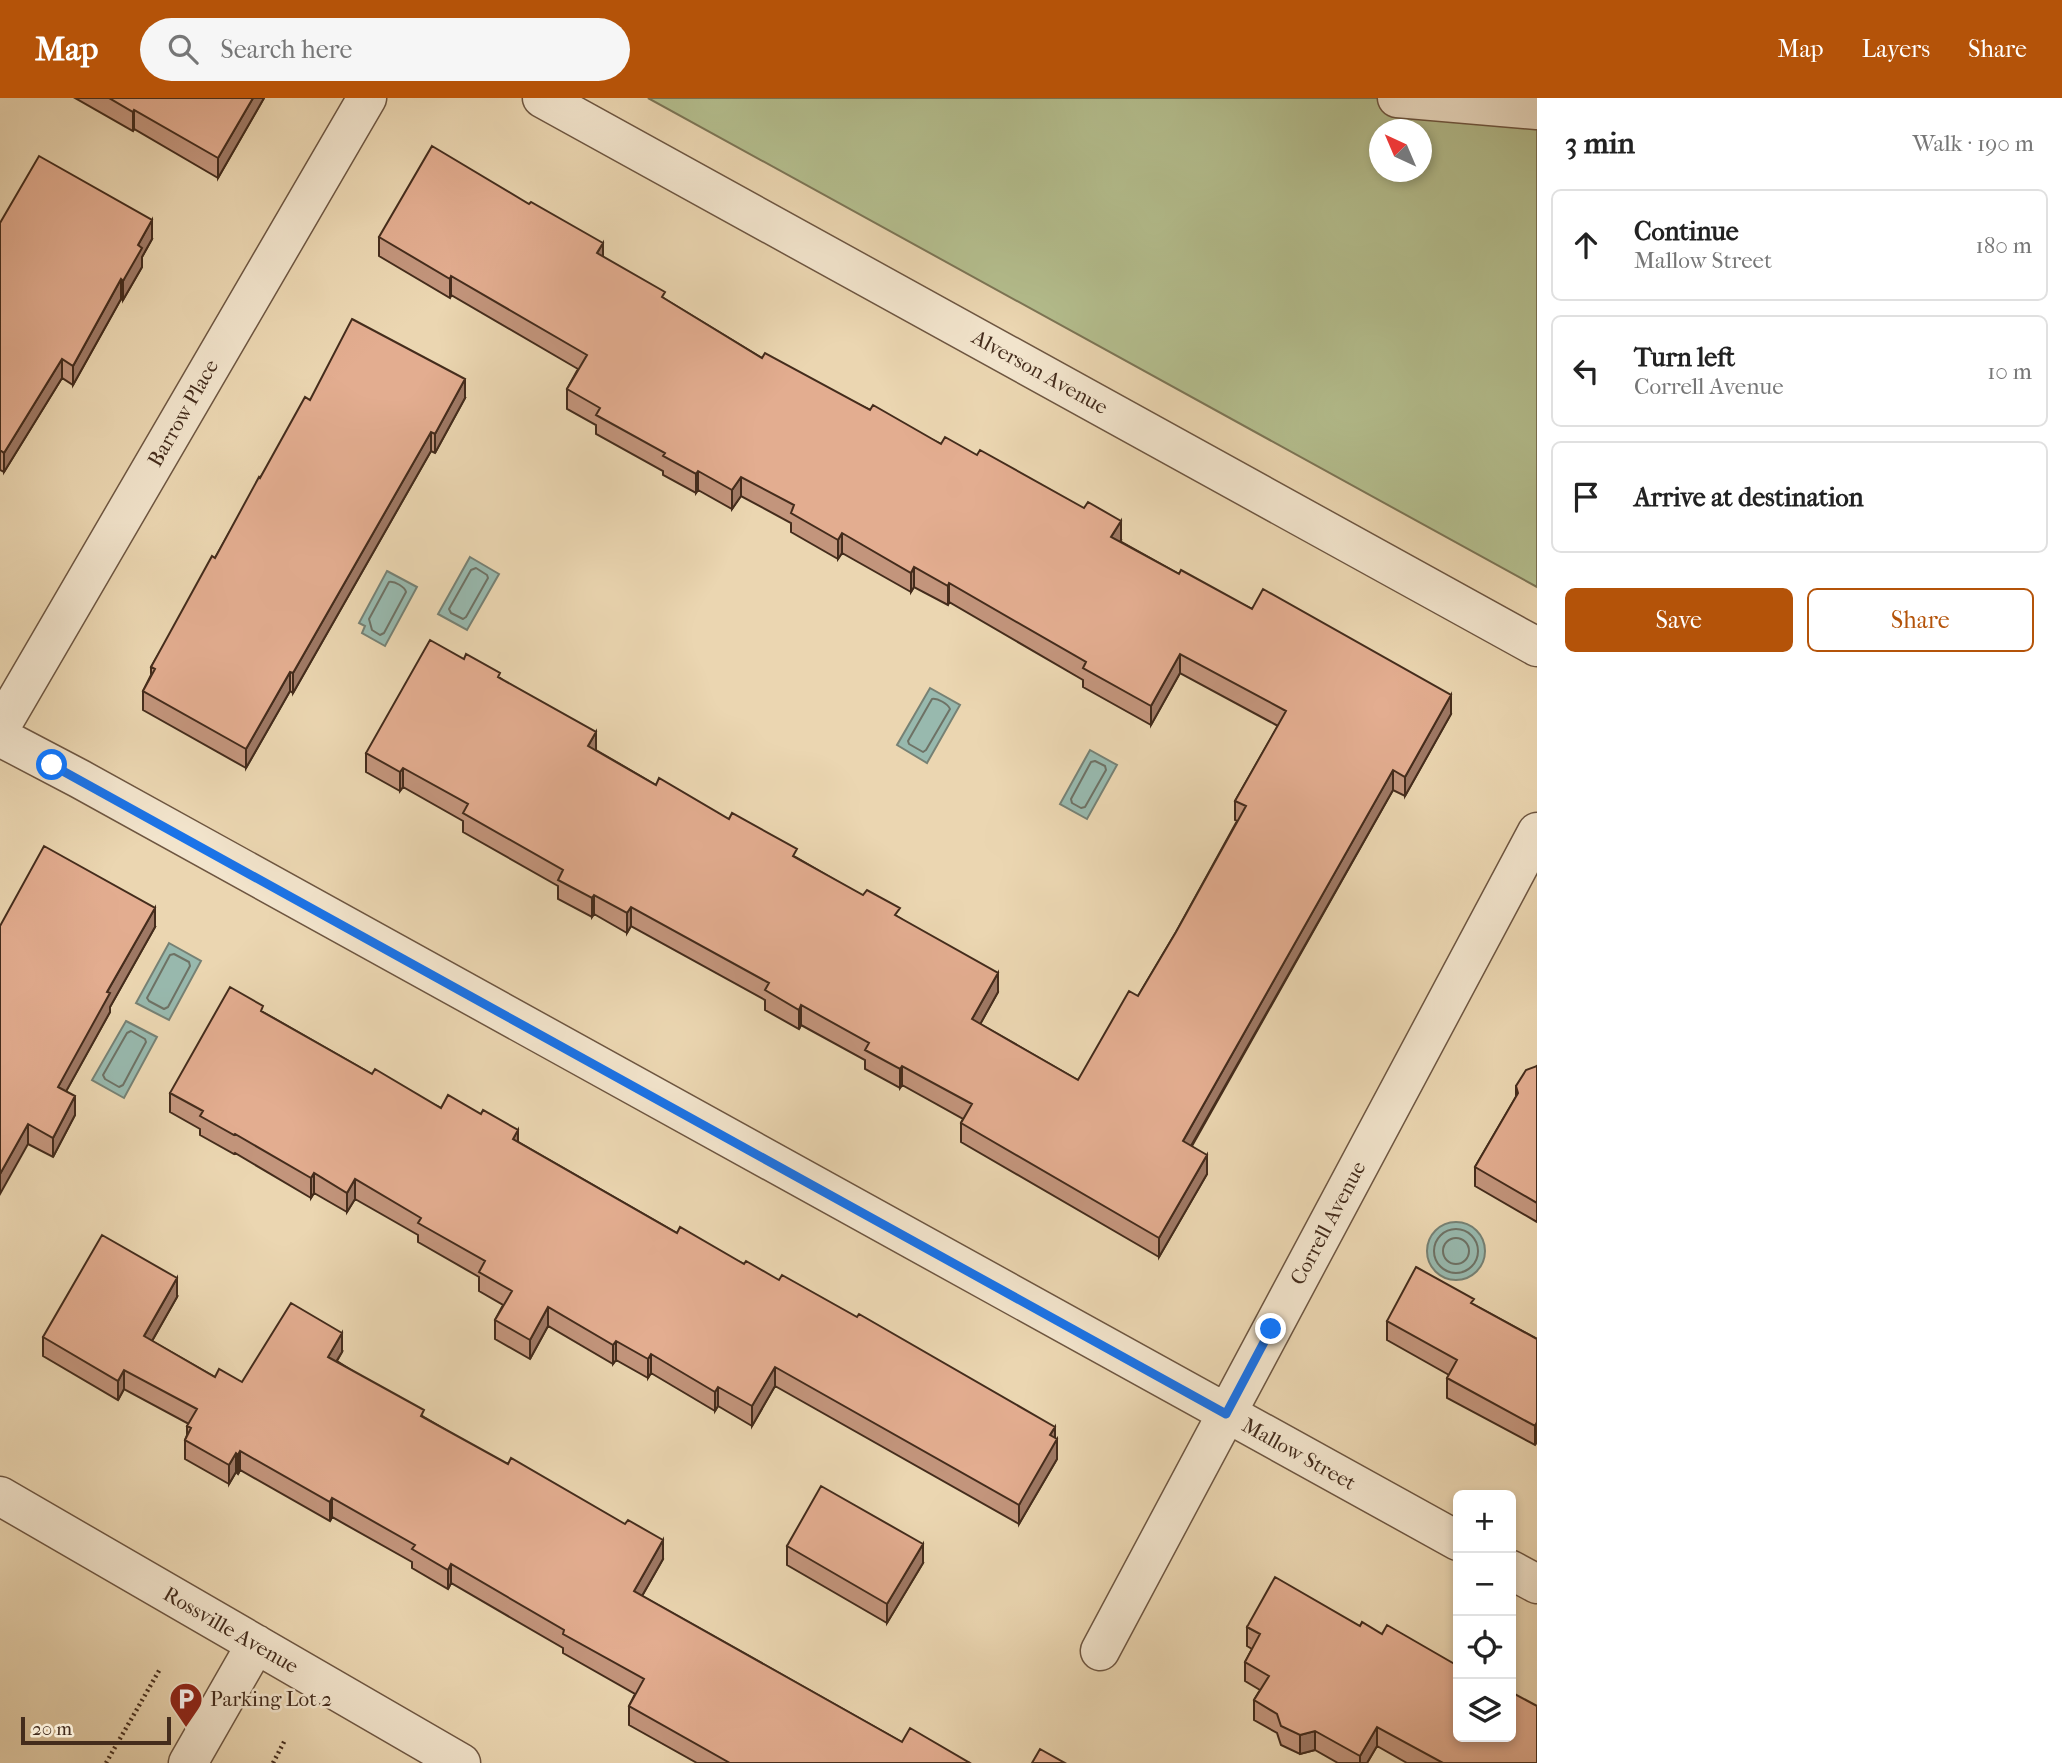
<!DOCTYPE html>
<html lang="en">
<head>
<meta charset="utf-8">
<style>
	body { margin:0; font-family:"IM FELL French Canon",serif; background:#f6f6f6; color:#222 }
	.controls { position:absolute; right:21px; bottom:21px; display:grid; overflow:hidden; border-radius:10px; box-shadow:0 4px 10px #0003 }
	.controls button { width:63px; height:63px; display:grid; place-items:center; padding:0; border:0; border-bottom:2px solid #e0e0e0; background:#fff; color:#222; font:35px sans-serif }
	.compass { position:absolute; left:1369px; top:21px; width:63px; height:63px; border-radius:50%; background:#fff; box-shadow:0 4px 10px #0003; rotate:316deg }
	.scale { position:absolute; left:21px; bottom:18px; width:150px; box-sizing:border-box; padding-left:7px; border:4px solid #442c1c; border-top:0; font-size:19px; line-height:24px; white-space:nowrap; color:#442c1c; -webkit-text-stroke:5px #f2e4cc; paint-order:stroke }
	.stop { position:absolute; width:21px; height:21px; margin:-16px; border:5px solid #1a73e8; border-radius:50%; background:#fff }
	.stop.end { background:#1a73e8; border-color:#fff; box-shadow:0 2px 7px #0008 }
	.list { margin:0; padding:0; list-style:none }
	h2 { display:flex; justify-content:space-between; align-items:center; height:91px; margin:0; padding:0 28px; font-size:30px }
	h2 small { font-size:23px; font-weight:400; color:#767676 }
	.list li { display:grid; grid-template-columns:46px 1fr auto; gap:21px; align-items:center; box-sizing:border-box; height:112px; margin:0 14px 14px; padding:0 14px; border:2px solid #e0e0e0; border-radius:10px }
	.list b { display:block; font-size:26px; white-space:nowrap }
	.list p { margin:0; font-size:23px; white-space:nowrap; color:#767676 }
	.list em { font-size:23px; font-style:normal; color:#767676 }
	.actions { display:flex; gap:14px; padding:21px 28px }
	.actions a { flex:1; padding:16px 0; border:2px solid #b45309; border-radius:10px; text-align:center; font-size:24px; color:#b45309 }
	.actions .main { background:#b45309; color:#fff }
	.icon { flex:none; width:38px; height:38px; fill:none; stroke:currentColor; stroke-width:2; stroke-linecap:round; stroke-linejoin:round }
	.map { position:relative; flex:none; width:1537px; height:1665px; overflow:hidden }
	header { display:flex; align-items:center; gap:42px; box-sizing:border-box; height:98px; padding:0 35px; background:#b45309; color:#fff }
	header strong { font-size:33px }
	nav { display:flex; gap:38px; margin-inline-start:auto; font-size:24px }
	.search { width:490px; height:63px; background:#f6f6f6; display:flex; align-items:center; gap:18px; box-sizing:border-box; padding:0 24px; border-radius:38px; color:#767676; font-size:26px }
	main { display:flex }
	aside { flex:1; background:#fff }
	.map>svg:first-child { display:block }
	.green { fill:#b4be8e; stroke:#7c7555; stroke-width:2; fill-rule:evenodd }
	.water { fill:#98b9ae; stroke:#768174; stroke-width:2 }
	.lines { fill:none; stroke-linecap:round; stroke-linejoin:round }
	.shore { stroke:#6e7265; stroke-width:2 }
	.minor-casing { stroke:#6e5641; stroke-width:41 }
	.path { stroke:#442c1c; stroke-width:4.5; stroke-dasharray:2 3.5; stroke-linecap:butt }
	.minor { stroke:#f2e4cc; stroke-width:38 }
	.wall { fill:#c3957c; stroke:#442c1c; stroke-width:2 }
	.shaded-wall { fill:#9f7965; stroke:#442c1c; stroke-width:2 }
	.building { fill:#e3ad90; stroke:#442c1c; stroke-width:2 }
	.route { stroke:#1a73e8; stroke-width:9 }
	.labels { text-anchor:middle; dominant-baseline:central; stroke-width:5; stroke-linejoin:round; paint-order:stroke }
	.street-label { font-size:21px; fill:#442c1c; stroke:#f2e4cc }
	.poi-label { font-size:21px; fill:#442c1c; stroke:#f2e4cc; text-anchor:start }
</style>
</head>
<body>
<header>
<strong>Map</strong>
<div class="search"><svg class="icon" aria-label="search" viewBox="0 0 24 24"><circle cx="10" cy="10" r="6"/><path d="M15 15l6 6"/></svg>Search here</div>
<nav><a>Map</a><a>Layers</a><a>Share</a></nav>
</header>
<main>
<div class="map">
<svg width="1537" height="1665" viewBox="0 0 1537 1665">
	<rect width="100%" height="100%" fill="#ebd6b1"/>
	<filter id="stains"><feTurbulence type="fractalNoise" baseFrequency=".00286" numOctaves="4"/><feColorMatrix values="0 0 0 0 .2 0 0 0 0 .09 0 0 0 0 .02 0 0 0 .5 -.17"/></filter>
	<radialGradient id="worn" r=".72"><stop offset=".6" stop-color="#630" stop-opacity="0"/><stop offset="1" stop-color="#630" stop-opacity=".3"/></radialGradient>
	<path class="green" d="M648,0h889v489zM1380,32h42v42h-42z"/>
	<path class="water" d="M470,459l29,17 -32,56 -29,-16z
		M387,473l30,16 -32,59 -23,-13 3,-7 -6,-3z
		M930,590l30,17 -33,58 -30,-18z
		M1090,652l27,15 -30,54 -27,-15z
		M169,845l32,18 -32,59 -33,-17z
		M126,923l31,16 -33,61 -32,-18z
		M1427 1153a29 29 0 1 1 58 0a29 29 0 1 1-58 0Z"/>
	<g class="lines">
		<path class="shore" d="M476,470l11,7 1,3 -22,39 -3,2 -12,-6 -2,-4 22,-39z
			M389,484c6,-1 16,5 17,10l-22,41 -4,2 -8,-5 -3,-11z
			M932,601c6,-1 16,5 18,10l-24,41 -3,2 -14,-8 -1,-3z
			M1095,663l10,5 1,4 -21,37 -4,1 -9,-5 -1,-4 20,-37z
			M174,856l15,8 1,4 -22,41 -4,2 -15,-8 -2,-3 23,-43z
			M131,933l14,8 1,3 -23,43 -4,2 -14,-8 -2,-4 24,-42z
			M1434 1153a22 22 0 1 1 44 0a22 22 0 1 1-44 0Z
			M1443 1153a13 13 0 1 1 26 0a13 13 0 1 1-26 0Z"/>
		<defs>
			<path id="minor" d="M542,0l995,549
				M1397,0l140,12
				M0,630l367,-630
				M0,639l80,42 1378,762
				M0,1398l461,267
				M1511,1472l26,14
				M1100,1553l437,-819
				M188,1665l68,-119"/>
		</defs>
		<use href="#minor" class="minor-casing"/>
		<path class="path" d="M106,1665l54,-94
			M273,1665l12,-23"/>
		<use href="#minor" class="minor"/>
	</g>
	<path class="wall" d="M75,0h189l-46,80 -84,-49 -1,2z
		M529,106l74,53 62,42 97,59 179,86 180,96 -1,1 59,33 73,35 199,105 -46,82 -12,-6 -201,356 15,28 -48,83 -198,-115v-19l2,-4 -61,-34 -2,3 -35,-19v-9l-64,-35 -2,4 -34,-19v-10l-134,-74 -4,7 -33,-19 -2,3 -34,-18v-13l-95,-54v-11l-60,-34 -3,4 -34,-19v-19l134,-75 96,72 60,35 141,73 103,60 98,74 -18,32 98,56 60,-84 38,-64 61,-111 -2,-1v-19l43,-75 -98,-53 -29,52 -68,-38v-7l-134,-78 -1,3 -34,-18 -3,5 -69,-39 -4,6 -47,-27v-9l-50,-27 -9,13 -34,-19 -2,3 -33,-18v-4l-67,-37v-9l-29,-16v-20l11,-20 -127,-74 -1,3 -71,-42v-19z
		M0,125l152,16 -10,18v10l-19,33 -2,-1 -48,86 -11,-7 -58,94 -4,-2z
		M465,300l-30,55 -4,-2 -138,242 -3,-2 -44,77 -103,-58v-19l8,-16v-8l64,-109 45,-80 50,-78z
		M0,828l155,1 -45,80v5l-44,79 9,24 -22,42 -25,-13z
		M263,914l109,62 69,34 77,34 159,91 67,31 311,174 2,21 -38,65 -244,-138 -23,40 -34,-20 -3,5 -64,-38 -3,5 -32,-18 -3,4 -65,-38 -18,33 -35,-20v-19l8,-15 -24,-14v-14l-61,-35v-7l-63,-36 -8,13 -33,-19 -3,5 -76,-45 -1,1 -34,-19v-6l-30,-17v-19z
		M1537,968v156l-62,-36v-19l41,-70v-11z
		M177,1199l-25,44 63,36 27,5 100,-30 -5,9 87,56 239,142 -21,37 260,146 68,21h-273l-68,-38v-19l6,-12 -72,-41v-5l-112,-65 -3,6 -36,-21v-6l-80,-45 -2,4 -90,-51 -2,4 -2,-2 -7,12 -44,-25v-19l2,-5v-9l2,-2 -65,-35 -6,11 -75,-44v-19z
		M1474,1207l63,34v102l-2,4 -88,-47v-20l2,-3 -62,-35v-19z
		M787,1448l136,17 -36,60 -100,-58z
		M1247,1529l290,136h-130l-30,-17 -10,17h-29l-23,-13 -15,4 -19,-9 -4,-12 -23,-13v-20l6,-10 -15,-9v-19l7,-13 -5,-3z"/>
	<path class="shaded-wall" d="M253,0h11l-46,80v-20z
		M134,12v19l-1,2v-19z
		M152,122v19l-10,18v10l-19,33v-19l15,-36z
		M603,145v20l-6,-10z
		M451,178v19l-1,3v-19z
		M121,181v20l-48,86v-19z
		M62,261v19l-58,94v-19z
		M465,281v19l-30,55v-19z
		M431,334v19l-138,242v-20z
		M698,373v19l-2,3v-19z
		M741,379v19l-9,13v-19z
		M1121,423v19l-10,16v-19z
		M842,435v20l-4,6v-19z
		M914,469v20l-3,5v-19z
		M949,485v19l-1,3v-19z
		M1180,556v19l-29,52v-19z
		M290,574v19l-44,77v-19z
		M1451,597v19l-46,82v-19z
		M596,634v19l-8,-5z
		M403,670v19l-3,4v-19z
		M1393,672v20l-210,370v-19z
		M594,797v19l-2,3v-19z
		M631,809v19l-4,7v-20z
		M155,810v19l-45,80v5l-52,94v-19l49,-95z
		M998,875v19l-26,47v-20z
		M801,907v20l-2,4v-19z
		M902,968v19l-2,3v-19z
		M75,998v19l-22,42v-19z
		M28,1026v20l-28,50v-20z
		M518,1032v19l-5,-10z
		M1207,1057v19l-48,83v-19z
		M314,1075v20l-3,5v-20z
		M355,1081v20l-8,13v-19z
		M177,1180v19l-33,58v-19z
		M548,1209v19l-18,33v-19z
		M342,1235v19l-14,23v-18z
		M616,1243v19l-3,4v-19z
		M651,1256v19l-3,5v-19z
		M775,1269v19l-23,40v-20z
		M124,1272v19l-6,11v-19z
		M718,1289v19l-3,5v-19z
		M1537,1324v19l-2,4v-19z
		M1055,1329v15l2,-3v20l-38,65v-19l31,-70z
		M240,1353v19l-2,4v-19z
		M236,1355v19l-7,12v-19z
		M332,1400v19l-2,4v-19z
		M663,1442v19l-29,51v-19z
		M923,1446v19l-36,60v-19z
		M451,1466v19l-3,6v-19z
		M1377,1629v19l-10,17h-7v-7z
		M1315,1633v19l-15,4v-19z"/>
	<path class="building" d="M109,0h144l-35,60 -84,-48 -1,2z
		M432,48l97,58 2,-2 72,41 -6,10 68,39 -3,5 100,61 3,-5 105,57 3,-5 68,39 4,-7 32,18 3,-5 104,58 4,-6 33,19 -10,16 68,37 2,-4 71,39 11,-20 188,106 -46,82 -12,-7 -210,371 24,14 -48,83 -198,-115 11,-19 -70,-38 -2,3 -35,-19 4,-7 -68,-38 -2,5 -34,-20 4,-7 -138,-76 -4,6 -33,-18 -2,3 -34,-18 5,-10 -100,-57 5,-9 -65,-36 -3,4 -34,-19 64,-113 34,19 2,-5 34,19 -2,4 98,55 -8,14 68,39 3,-7 70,41 3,-6 65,36 -4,7 70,39 4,-5 33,18 -5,7 103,58 -26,46 106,61 51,-89 9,5 38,-64 70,-126 -11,-5 51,-90 -106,-57 -29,52 -68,-38 3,-6 -137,-79 -1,3 -34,-19 -3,6 -69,-40 -4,7 -47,-27 3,-8 -53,-28 -9,13 -34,-19 -2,3 -33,-18 2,-3 -69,-38 4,-7 -33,-19 20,-34 -136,-79 -1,3 -71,-42z
		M39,58l113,64 -14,25 4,3 -19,33 -2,-2 -48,87 -11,-7 -58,94 -4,-3v-227z
		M352,221l113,60 -30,55 -4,-2 -138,241 -3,-1 -44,77 -103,-58 12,-22 -4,-2 61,-111 3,2 44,-81 1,1 45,-81 5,3z
		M44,748l111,62 -48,84 3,1 -52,94 17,9 -22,42 -25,-14 -28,50v-248z
		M230,889l33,19 -2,5 111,63 3,-5 66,39 7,-13 33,19 2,-4 35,20 -5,9 164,94 3,-6 64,37 2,-3 33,19 3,-5 75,42 2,-3 196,113 -5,8 7,4 -38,66 -244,-138 -23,39 -34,-19 -3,5 -64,-38 -3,5 -32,-18 -3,4 -65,-38 -18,33 -35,-20 17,-29 -33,-19 6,-11 -67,-38 3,-5 -66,-39 -8,14 -33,-20 -3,5 -76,-44 -1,1 -34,-19 3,-5 -33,-18z
		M1537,968v137l-62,-36 43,-74 -2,-7 10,-16z
		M102,1137l75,43 -33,58 71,41 4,-8 23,13 49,-79 51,30 -14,24 96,53 -3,6 87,48 3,-6 114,66 3,-4 35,20 -29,51 268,151 8,-14 60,35h-240l-101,-57 15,-27 -81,-45 1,-4 -113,-66 -3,6 -36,-21 3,-4 -83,-47 -2,4 -90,-51 -2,4 -2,-2 -7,12 -44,-25 6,-12 -4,-2 10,-17 -73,-39 -6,11 -75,-44z
		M1416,1169l58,32 -3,4 66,36v83l-2,4 -88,-48 10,-18 -70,-39z
		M821,1388l102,58 -36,60 -100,-58z
		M1275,1479l85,49 2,-4 20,12 5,-9 71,41v71h53v-45l26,14v57h-94l-66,-36 -17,29 -45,-25 -15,4 -19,-9 -4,-12 -23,-14 15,-24 -24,-14 15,-28 -13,-7z
		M1040,1651l25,14h-33z"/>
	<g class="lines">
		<path class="route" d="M52,667l1174,649 45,-85"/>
	</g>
	<defs>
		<symbol id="parking-pin" viewBox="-11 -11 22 30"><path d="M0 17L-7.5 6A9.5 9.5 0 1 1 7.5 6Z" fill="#8f2418" stroke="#f2e4cc"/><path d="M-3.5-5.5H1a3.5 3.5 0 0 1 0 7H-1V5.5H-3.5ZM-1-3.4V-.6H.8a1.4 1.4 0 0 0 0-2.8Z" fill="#fff"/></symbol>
	</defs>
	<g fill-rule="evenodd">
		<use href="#parking-pin" x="167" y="1582" width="38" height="52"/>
	</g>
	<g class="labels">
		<g class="street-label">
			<text transform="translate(1040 274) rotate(29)">Alverson Avenue</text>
			<text transform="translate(183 315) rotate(-60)">Barrow Place</text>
			<text transform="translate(1328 1125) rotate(-62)">Correll Avenue</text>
			<text transform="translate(1299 1356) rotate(29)">Mallow Street</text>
			<text transform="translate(231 1532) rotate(30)">Rossville Avenue</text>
		</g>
		<g class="poi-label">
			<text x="210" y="1601">Parking Lot 2</text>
		</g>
	</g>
	<rect width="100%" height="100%" filter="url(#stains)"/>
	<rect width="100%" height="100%" fill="url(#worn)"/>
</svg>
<div class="controls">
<button>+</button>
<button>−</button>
<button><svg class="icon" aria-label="locate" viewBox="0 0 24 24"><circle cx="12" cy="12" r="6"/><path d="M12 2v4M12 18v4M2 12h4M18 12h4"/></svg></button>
<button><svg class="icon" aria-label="layers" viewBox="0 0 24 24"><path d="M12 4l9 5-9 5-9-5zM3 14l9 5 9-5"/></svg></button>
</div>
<svg class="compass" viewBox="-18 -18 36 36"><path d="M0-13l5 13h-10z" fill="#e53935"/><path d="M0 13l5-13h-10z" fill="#767676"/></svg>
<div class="scale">20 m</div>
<div class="stop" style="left:52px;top:667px"></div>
<div class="stop end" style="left:1271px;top:1231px"></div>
</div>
<aside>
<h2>3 min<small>Walk · 190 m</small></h2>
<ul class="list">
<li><svg class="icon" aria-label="ahead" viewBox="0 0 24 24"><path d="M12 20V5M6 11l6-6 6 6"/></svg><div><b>Continue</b><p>Mallow Street</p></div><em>180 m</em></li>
<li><svg class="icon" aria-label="left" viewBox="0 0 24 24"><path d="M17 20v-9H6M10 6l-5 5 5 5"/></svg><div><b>Turn left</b><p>Correll Avenue</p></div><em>10 m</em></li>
<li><svg class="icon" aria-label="arrive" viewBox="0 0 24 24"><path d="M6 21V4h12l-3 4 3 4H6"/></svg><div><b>Arrive at destination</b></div></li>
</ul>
<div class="actions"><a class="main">Save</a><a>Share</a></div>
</aside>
</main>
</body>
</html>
